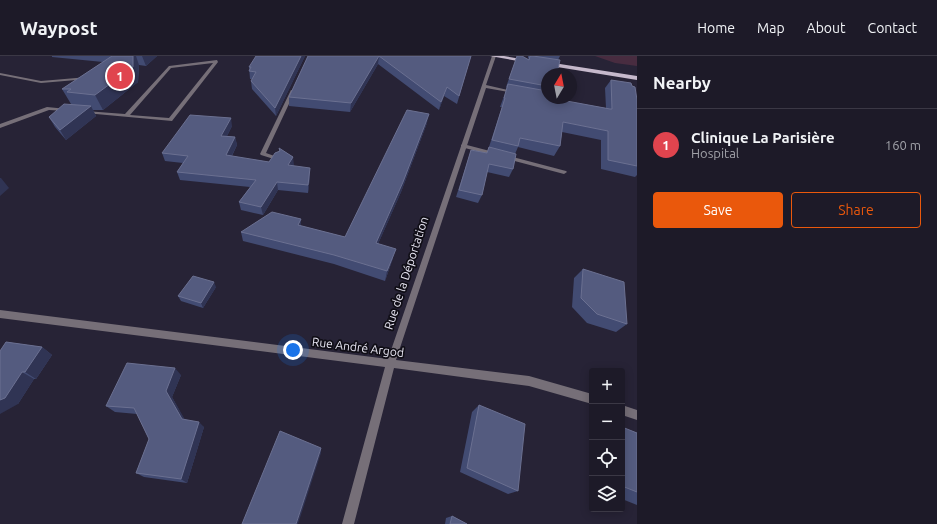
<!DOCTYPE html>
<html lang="en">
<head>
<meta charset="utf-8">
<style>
	body { margin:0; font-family:Ubuntu,sans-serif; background:#252330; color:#f1f3f6 }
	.controls { position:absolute; right:12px; bottom:12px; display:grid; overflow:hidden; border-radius:4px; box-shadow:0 2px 10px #0003 }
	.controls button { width:36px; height:36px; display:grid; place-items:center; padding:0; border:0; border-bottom:1px solid #3b3845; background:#1d1a28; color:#f1f3f6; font:20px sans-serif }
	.compass { position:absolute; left:541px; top:12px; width:36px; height:36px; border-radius:50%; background:#1d1a28; box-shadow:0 2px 10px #0003; rotate:10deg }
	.you { position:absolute; left:293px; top:294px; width:14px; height:14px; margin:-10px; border:3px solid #fff; border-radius:50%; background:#1a73e8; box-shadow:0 0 0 6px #1a73e833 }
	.badge { display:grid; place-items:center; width:26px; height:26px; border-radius:50%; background:#ea580c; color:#fff; font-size:13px; font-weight:700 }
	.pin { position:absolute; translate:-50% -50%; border:2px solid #fff; box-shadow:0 1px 4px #0006 }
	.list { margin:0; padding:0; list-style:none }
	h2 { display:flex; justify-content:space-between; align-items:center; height:52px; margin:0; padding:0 16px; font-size:17px }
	h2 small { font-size:13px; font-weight:400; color:#a0a1a8 }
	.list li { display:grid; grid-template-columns:26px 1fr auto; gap:12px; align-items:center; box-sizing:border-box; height:72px; padding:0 16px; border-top:1px solid #3b3845 }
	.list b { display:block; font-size:15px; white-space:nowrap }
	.list p { margin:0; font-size:13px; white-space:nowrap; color:#a0a1a8 }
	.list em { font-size:13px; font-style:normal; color:#a0a1a8 }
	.actions { display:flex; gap:8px; padding:12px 16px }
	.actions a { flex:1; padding:9px 0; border:1px solid #ea580c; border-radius:4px; text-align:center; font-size:14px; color:#ea580c }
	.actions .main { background:#ea580c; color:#fff }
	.icon { flex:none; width:22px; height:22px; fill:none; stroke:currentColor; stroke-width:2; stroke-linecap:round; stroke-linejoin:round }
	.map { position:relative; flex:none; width:637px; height:468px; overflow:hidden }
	header { display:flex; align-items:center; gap:24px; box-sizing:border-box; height:56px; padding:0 20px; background:#1d1a28; border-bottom:1px solid #3b3845 }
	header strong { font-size:19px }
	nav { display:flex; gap:22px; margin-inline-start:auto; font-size:14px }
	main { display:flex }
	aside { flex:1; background:#1d1a28 }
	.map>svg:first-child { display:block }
	.green { fill:#482c40 }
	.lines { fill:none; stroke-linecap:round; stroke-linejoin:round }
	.service { fill:#766f78; fill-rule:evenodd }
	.minor { fill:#766f78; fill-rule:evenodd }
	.primary { fill:#c6b9cc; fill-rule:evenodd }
	.wall { fill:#424b72 }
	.shaded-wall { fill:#303454 }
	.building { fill:#545b7f; stroke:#6b7091 }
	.labels { text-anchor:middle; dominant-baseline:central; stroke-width:3.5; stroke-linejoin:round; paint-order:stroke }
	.street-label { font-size:12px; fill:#e6e4f1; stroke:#100e16 }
</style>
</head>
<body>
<header>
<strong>Waypost</strong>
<nav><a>Home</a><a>Map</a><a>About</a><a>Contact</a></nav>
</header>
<main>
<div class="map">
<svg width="637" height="468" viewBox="0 0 637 468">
	<rect width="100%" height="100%" fill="#272336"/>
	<path class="green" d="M595,0h42v10l-22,-3z"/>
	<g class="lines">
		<path class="service" d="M217,4l1,2 -46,59 -87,-8 -2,-1 2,-1 40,3 44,-48zM213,7l-44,55 -39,-3 41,-47z
			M0,17l41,8 47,-4 2,1 -2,1 -47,4 -41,-8z
			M291,34l4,1 -29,62 14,5 -3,2 -16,-5 -1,-1z
			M47,51l20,2 2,1 -2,1 -18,-1 -49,18v-4z
			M463,88l103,27 1,1 -3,2 -103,-27v-2z"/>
		<path class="minor" d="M492,0h4l-10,29 31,7 -2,1 -29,-5 -90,272 133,16 63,18v10l-63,-18 -135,-18 -40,156h-12l43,-157 -385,-49v-8l388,49z
			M622,349l15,5v10l-15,-5z"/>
		<path class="primary" d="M490,0h14l28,5 -3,2z
			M547,6l90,14v4l-92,-15v-2z"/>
	</g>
	<path class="wall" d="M52,0h105l-11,10 -7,-1 -1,17 -35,28h-10l3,6 -30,24 -11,-13 -6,-10 25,-12 -3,-1 -9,-15 41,-27 -51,-5z
		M305,0l-29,60 -24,-27 -1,-8 1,-2h-2l-1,-12z
		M308,0h163l-14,48 -13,-8 -5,14 -61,-46 -28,48 -61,-6v-9z
		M517,0l11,3 1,-1h-1v-2h32l-2,4 -11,14v24l59,10 -1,-20 6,-8 21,6 5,14v75l-2,2 -34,-8v-29l-39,-8 -2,14 -6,10 -36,-9 -3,7 -2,15 -4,8 -22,-5 -5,23 -4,8 -22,-6 15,-47 16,3 15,-46h-2l7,-19 -1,-1z
		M427,67l-26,69 -23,52 15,14 -8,23 -51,-17 -91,-23 -2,-9 60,-13v7l44,11z
		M232,70l-5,10 8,1 2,8 -5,11 37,6 10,-10v-4l14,9v9l17,10 -2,17 -30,-3 -15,25 -22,-5 -2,-8 11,-15 -70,-7 -3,-8 6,-9 -18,-2 -3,-8z
		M583,213l44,55 -11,8 -29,-9 -15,-16 2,-29z
		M216,231l-13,21 -22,-7 -3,-5z
		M6,286l36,5 10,8 -16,24h-2l-16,25z
		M181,319l-9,22 12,22 20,8 -17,56 -43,-6 -8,-4 13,-34 -12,-25 -22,-2 -9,-6z
		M479,349l39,86 -10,3 -48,-22 12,-60z
		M622,371l15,6v72l-15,-6z
		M452,460l15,8h-22l1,-6z"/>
	<path class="shaded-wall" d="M133,0h3l3,9 -1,17 -35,28 -8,-15z
		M142,0h15l-11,10z
		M301,0h4l-29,60 -1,-8z
		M379,0l-1,8 -28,48 1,-9z
		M447,31l-3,9 -5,14 2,-8z
		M91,50l5,10 -30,24 -6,-10z
		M429,58l-2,9 -26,69 -27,61 2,-10z
		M231,62l1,8 -9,18 -2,-8z
		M235,81l2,8 -9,18 -2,-8z
		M293,101l1,8 -5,8 -1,-8z
		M310,112v8l-2,17v-8z
		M0,122h1l8,10 -9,8z
		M277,126l1,8 -15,25 -2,-8z
		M301,163v10l-3,-4z
		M396,193l-3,9 -8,23 2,-10z
		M214,226l2,5 -13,21 -2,-5z
		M42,291l10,8 -16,24 -11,-7z
		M175,312l6,7 -9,22 16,28 -6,-6 -16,-28z
		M22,316l12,7 -16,25 -18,10v-14z
		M199,366l5,5 -17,56 -6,-4z
		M321,392v5l-23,71h-2z"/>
	<path class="building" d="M112,0h21v11l-38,28 -28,-3 4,-3h-9z
		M256,0h45l-26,52 -24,-27 5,-9 -7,-1 2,-4h-2z
		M308,0h163l-12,40 -12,-9 -6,15 -62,-46 -28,47 -62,-6z
		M517,0h5l7,4 1,-4h3l27,4 -3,14h-10v12l-38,-7z
		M611,24l20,3 1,3 3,1 2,13v66l-29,-6v-29l-45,-9 -3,24 -40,-8 -2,8 -26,-6 13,-42h-1l4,-14 39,7v7h9v1l54,10h2z
		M64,48l27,2 -31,24 -11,-13z
		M407,54l22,4 -26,68 -27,61 20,6 -9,22 -53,-16 -93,-23 31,-20 29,7 -3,6 47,12z
		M190,59l41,3 -10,18 14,1 -9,18 43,7 6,-9 5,-2 -1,-3 14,9 -5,8 22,3 -2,17 -31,-3 -16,25 -22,-5 17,-22 -79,-8 11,-16 -26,-3z
		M489,91l27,7 -3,15 -24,-5 -7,31 -23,-5 12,-40 16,3z
		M583,213l41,13 3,42 -30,-10 -16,-16z
		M193,220l21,6 -13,21 -23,-7z
		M6,286l36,5 -17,25h-3l-17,26 -5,2v-49z
		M127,307l48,5 -9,23 16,28 17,3 -18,57 -45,-6 13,-34 -15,-31 -28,-2z
		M479,349l46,19 -7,67 -51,-23z
		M622,371l15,6v59l-15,-6z
		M280,375l41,17 -25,76h-54z
		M452,460l15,8h-17z"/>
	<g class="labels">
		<g class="street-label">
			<text transform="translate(406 217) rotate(-72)">Rue de la Déportation</text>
			<text transform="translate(358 291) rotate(7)">Rue André Argod</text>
		</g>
	</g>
</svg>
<div class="controls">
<button>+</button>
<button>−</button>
<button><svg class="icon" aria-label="locate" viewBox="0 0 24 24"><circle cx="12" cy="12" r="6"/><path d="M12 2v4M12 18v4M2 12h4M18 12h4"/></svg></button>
<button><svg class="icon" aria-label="layers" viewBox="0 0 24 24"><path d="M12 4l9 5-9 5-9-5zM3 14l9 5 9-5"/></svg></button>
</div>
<svg class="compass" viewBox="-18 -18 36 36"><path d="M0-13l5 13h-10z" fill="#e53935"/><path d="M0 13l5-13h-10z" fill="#a0a1a8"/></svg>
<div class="you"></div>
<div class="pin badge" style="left:120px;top:20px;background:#e0444e">1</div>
</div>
<aside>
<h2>Nearby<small></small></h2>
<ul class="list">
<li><span class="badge" style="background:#e0444e">1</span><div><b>Clinique La Parisière</b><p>Hospital</p></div><em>160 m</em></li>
</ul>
<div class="actions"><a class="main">Save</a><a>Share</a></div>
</aside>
</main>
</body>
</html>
